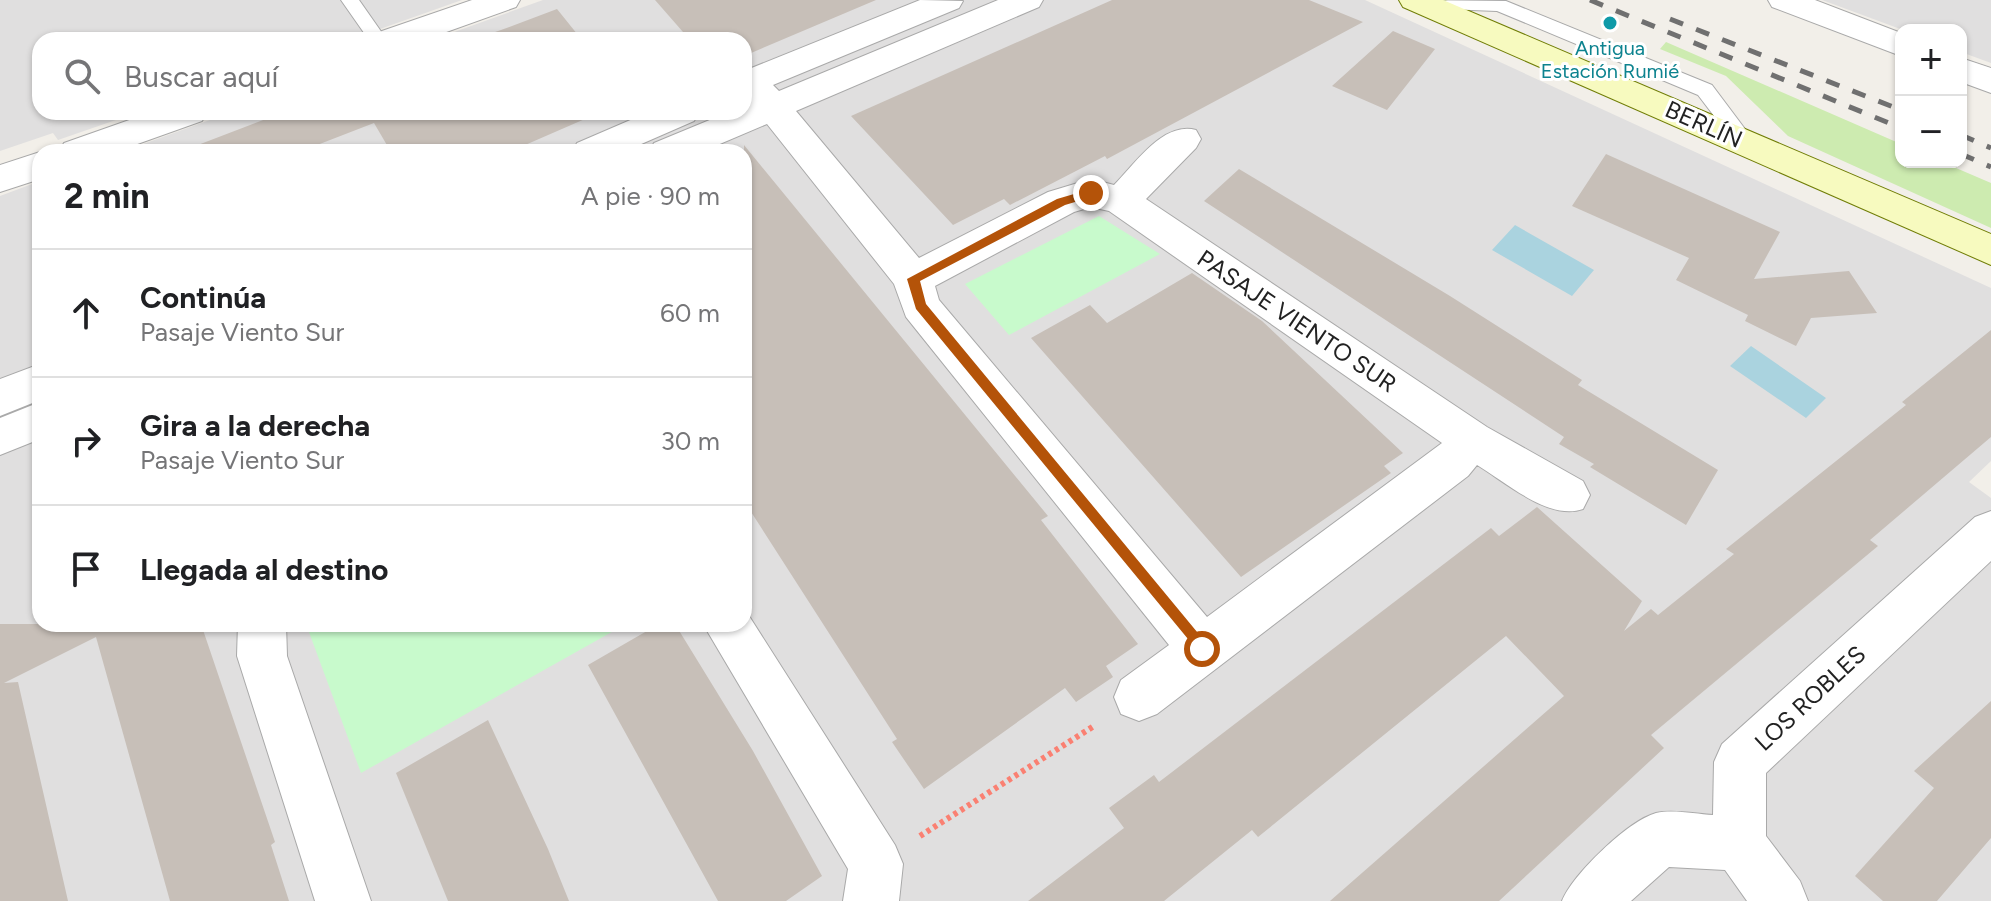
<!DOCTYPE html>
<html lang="es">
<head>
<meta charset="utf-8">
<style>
	body { margin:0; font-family:Figtree,sans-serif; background:#f2f2f2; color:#202124 }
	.controls { position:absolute; right:24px; top:24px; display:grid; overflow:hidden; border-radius:16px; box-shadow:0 2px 6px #0004 }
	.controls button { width:72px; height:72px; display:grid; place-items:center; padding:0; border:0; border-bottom:2px solid #e0e0e0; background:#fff; color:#202124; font:40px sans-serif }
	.stop { position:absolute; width:24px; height:24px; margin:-18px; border:6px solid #b45309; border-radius:50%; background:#fff }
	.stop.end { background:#b45309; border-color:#fff; box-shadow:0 2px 8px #0008 }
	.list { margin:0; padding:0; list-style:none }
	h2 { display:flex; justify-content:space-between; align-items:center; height:104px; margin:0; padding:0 32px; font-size:34px }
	h2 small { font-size:26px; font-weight:400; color:#757577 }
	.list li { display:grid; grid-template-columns:52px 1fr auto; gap:24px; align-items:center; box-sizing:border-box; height:128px; padding:0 32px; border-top:2px solid #e0e0e0 }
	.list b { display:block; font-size:30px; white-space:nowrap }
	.list p { margin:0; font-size:26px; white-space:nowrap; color:#757577 }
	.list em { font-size:26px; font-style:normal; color:#757577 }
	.icon { flex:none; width:44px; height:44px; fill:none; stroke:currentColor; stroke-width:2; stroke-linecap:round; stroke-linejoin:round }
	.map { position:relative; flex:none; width:1991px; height:901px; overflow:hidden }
	.search { position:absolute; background:#fff; box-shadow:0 2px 6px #0004; left:32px; top:32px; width:720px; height:88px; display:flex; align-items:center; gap:20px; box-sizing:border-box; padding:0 28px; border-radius:24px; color:#757577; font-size:30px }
	.panel { position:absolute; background:#fff; box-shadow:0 2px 6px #0004; left:32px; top:144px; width:720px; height:488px; border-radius:24px }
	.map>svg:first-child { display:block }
	.residential { fill:#e0dfdf }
	.grass { fill:#cdebb0 }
	.park { fill:#c8facc }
	.water { fill:#aad3df }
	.building { fill:#c7bfb8 }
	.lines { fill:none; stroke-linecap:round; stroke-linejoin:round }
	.service-casing { stroke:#a9a9a9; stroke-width:2 }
	.minor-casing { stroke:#a9a9a9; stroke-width:2 }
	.tertiary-casing { stroke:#a9a9a9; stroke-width:2 }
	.secondary-casing { stroke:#707d05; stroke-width:2 }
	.path { stroke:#fa8072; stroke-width:6; stroke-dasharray:4 4; stroke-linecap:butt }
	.service { fill:#fff; fill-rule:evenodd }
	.minor { fill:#fff; fill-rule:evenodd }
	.tertiary { fill:#fff; fill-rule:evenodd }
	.secondary { fill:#f7fabf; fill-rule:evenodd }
	.rail { stroke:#707070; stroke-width:5; stroke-dasharray:14 14; stroke-linecap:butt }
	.route { fill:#b45309 }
	.culture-dot { fill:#0f9aa8; stroke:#fff; stroke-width:3 }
	.labels { text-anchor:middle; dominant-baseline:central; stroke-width:6; stroke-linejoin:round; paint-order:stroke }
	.far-culture-label { font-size:20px; fill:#0d838f; stroke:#fff }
	.street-label { font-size:24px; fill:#222; stroke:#fff }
</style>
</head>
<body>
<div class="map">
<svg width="1991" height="901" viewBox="0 0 1991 901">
	<rect width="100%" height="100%" fill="#f2efe9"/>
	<path class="residential" d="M0,0h462l-113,40h-309v72h99l-81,28 -5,-7 -53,18z
		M543,0h822l626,288v173l-22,21 22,16v403h-1991v-705l40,-15v443h704v-472h-623l111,-40h512v-72h-312z
		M1822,0h169v63l-30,-11v-22h-58z"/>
	<path class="grass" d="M1666,42l235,102v18h41l49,21v45l-203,-92 -62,-60 -66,-27z"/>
	<path class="park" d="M1099,216l61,38 -151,81 -44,-51z
		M306,624h320l-265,149z"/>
	<path class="water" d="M1515,225l79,45 -22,26 -80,-46z
		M1751,346l75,52 -20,20 -76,-52z"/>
	<path class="building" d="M655,0h221l-132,56v-16h-54z
		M1112,0h197l54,22 -256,137 -2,-3 -95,49 -6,-6 -51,26 -102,-109z
		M557,9l25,31h-111l30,-10z
		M1393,31l42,18 -48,61 -55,-24z
		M284,112h317l-92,40h-118l-17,-29 -75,29h-109v-4z
		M744,145l304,371 -7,4 97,124 -32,22 7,11 -37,25 -11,-14 -141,101 -32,-47 5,-3 -153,-238z
		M1606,154l174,78 -26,47 95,-8 28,42 -66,5 -15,28 -51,-25 3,-6 -72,-35 13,-22 -117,-52z
		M1239,169l211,127 132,84 -4,5 140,85 -32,55 -96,-58 4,-3 -35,-20 5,-7 -360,-236z
		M1192,273l70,48 141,132 -19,13 7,7 -150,104 -210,-239 59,-33 17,18z
		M1991,330v107l-121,103 8,6 -227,189 13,13 -165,153h-169l234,-205 -58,-60 -248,201 -6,-7 -88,71h-136l96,-73 -15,-20 45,-33 5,7 332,-254 8,8 38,-29 105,94 -18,30 27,-22 7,6 76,-61 -8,-5 180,-144 -4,-3z
		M0,624h201l74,218 -4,3 18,56h-119l-74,-264 -92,46 14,-1 50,219h-68z
		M659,624h16l78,127 69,125 -36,25h-68l-130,-236z
		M1991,701v137l-54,63h-54l-28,-25 79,-88 -20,-17z
		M488,720l60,129 21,52h-121l-52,-128z"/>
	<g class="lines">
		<defs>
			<path id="service" d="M341,0h18l28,40h-18z
				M1412,0l94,1 206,84 42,56 -3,5h-14l-39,-51 -201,-84 -77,-3 -6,-2z"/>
			<path id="minor" d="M472,0h48l-4,7 -92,33h-50l5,-8z
				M920,0l43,1 -4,7 -186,77 6,6 219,-91h45l-4,7 -243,104 123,147 129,-66 43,-13 23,6c21,-21 49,-64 82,-55l5,9 -5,9 -50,51 341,228 96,54 7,14 -7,14c-34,12 -76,-26 -106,-44l-9,11 -311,238 -18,7 -18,-7 -7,-17 7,-17 48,-35 -263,-328 -12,-33 -127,-160 -66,28h-52l5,-9 75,-31h15v-6l6,-3 -6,-7v-25zM1091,207l18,4 333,232 -235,174 -268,-317 -4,-14 139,-74z
				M152,112h55l-5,9 -87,31h-56l5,-9z
				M649,112h50l-5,9 -71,31h-51l5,-9z
				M40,152v27l-40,13v-27z
				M40,364v36l-40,16v-37z
				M40,402v37l-40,16v-37z
				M1991,511v50l-225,212v63l34,45 8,20h-61l-22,-31 -56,-3 -38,34h-69c11,-27 66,-80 94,-88 17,-4 40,1 57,2l1,-53 8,-18 253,-227z
				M744,608l151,237 8,19 -4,37h-56l5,-32 -145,-245h41z
				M238,624h48l1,32 84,245h-56l-78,-245z"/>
			<path id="tertiary" d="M1768,0h47l86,33v23l-129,-49z
				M1961,58l30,10v25l-30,-11z"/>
			<path id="secondary" d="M1399,0h44l548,234v31l-588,-258z"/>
		</defs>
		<use href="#service" class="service-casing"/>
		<use href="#minor" class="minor-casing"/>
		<use href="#tertiary" class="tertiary-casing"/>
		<use href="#secondary" class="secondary-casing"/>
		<path class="path" d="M920,836l174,-110"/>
		<use href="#service" class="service"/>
		<use href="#minor" class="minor"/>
		<use href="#tertiary" class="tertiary"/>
		<use href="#secondary" class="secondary"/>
		<path class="rail" d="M1590,0l311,128
			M1670,19l231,91
			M1961,135l30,13
			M1961,154l30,13"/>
	</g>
	<path class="route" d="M1091,189l4,1v6l-30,9 -145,76 6,23 281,340v10l-5,2 -286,-347 -9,-30 150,-80z"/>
	<circle class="culture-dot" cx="1610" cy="23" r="8"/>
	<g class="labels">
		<g class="far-culture-label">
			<text x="1610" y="48">Antigua<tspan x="1610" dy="23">Estación Rumié</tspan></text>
		</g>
		<g class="street-label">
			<text transform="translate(1704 124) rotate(24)">BERLÍN</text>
			<text transform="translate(1297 321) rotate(34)">PASAJE VIENTO SUR</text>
			<text transform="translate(1810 698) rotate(-43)">LOS ROBLES</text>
		</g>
	</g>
</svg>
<div class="controls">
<button>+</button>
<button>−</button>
</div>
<div class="stop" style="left:1202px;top:649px"></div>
<div class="stop end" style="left:1091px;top:193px"></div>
<div class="search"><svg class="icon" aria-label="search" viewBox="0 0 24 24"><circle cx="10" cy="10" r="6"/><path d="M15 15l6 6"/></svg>Buscar aquí</div>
<section class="panel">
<h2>2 min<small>A pie · 90 m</small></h2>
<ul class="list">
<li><svg class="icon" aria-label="ahead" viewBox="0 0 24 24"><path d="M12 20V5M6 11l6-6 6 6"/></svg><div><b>Continúa</b><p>Pasaje Viento Sur</p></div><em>60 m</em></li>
<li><svg class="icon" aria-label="right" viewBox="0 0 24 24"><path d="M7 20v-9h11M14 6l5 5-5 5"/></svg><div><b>Gira a la derecha</b><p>Pasaje Viento Sur</p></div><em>30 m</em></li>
<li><svg class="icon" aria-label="arrive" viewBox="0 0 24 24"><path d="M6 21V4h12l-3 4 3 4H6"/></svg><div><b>Llegada al destino</b></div></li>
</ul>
</section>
</div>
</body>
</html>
